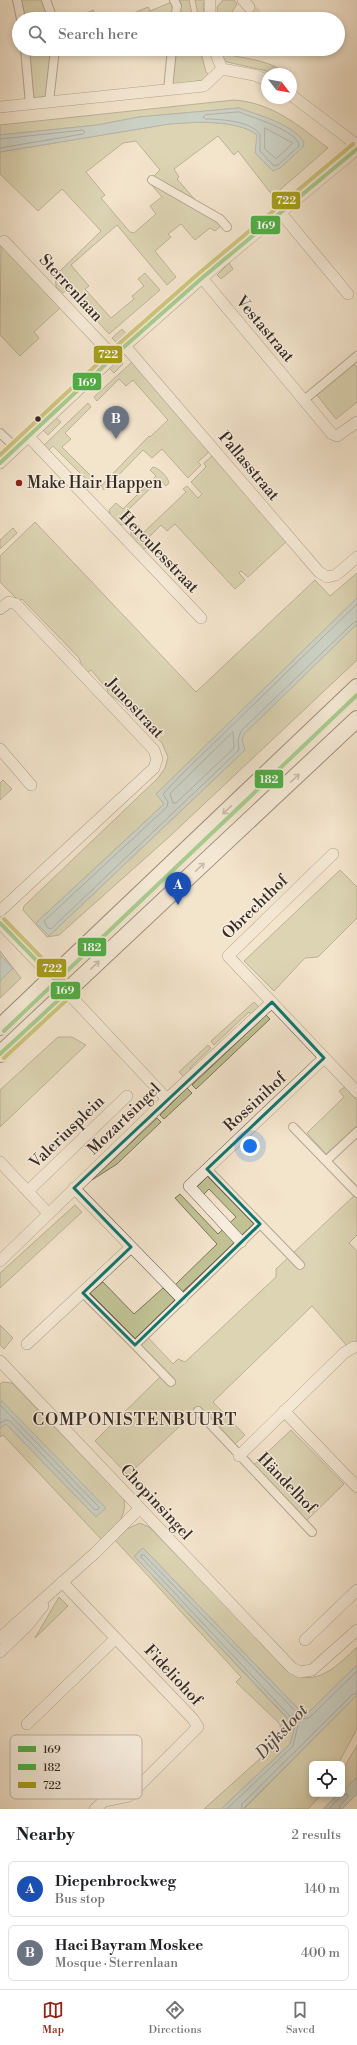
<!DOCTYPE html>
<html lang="en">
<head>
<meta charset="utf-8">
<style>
	body { margin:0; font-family:"Libre Bodoni",serif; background:#f2f2f2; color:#202124 }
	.controls { position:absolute; right:12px; bottom:12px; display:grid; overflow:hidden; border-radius:6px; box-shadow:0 2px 6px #0003 }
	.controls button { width:36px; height:36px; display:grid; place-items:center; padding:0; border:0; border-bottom:1px solid #e0e0e0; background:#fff; color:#202124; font:20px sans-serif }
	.compass { position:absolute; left:261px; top:68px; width:36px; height:36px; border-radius:50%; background:#fff; box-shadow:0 2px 6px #0003; rotate:121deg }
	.you { position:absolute; left:250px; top:1146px; width:14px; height:14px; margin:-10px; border:3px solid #fff; border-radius:50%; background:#1a73e8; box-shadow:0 0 0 6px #1a73e833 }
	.badge { display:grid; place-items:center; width:26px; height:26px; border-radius:50%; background:#8f2418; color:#fff; font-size:13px; font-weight:700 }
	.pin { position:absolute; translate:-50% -33px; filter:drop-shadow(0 1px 2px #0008) }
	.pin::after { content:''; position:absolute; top:21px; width:14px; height:12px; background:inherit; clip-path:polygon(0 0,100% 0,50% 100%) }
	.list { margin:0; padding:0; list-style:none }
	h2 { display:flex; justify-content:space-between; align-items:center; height:52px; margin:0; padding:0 16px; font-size:17px }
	h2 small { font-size:13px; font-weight:400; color:#757577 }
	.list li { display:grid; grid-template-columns:26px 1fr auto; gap:12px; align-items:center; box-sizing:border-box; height:56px; margin:0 8px 8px; padding:0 8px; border:1px solid #e0e0e0; border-radius:6px }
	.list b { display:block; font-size:15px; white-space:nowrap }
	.list p { margin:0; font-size:13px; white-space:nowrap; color:#757577 }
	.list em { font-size:13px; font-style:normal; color:#757577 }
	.icon { flex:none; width:22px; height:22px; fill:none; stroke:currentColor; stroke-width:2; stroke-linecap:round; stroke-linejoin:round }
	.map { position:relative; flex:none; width:357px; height:1809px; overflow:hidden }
	.search { position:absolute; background:#fff; box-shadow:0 2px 6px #0003; left:12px; right:12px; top:12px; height:44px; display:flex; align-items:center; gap:10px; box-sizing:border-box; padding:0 14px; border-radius:22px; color:#757577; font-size:15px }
	.sheet { height:180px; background:#fff }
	nav { display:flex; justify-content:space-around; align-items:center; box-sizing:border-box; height:56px; border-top:1px solid #e0e0e0; background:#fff; font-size:11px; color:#757577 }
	nav a { display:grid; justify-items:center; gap:2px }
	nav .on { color:#8f2418 }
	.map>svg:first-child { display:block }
	.green { fill:#c0c294; stroke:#7b765c }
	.water { fill:#9ebcbf; stroke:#748281 }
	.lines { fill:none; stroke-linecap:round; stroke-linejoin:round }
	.shore { stroke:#6a7472; stroke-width:1 }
	.minor-tunnel { stroke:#cdbfaa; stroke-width:11; stroke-dasharray:11 5.5; stroke-linecap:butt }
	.pedestrian-casing { stroke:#65594e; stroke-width:10 }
	.minor-casing { stroke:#65594e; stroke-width:12 }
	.secondary-casing { stroke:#362b24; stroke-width:18 }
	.pedestrian { stroke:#f7edde; stroke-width:8 }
	.minor { stroke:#f7edde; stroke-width:11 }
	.secondary { stroke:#f7edde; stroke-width:16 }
	.bus-1-casing { stroke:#f7edde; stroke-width:7 }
	.bus-2-casing { stroke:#f7edde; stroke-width:7 }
	.bus-3-casing { stroke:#f7edde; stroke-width:7 }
	.bus-1 { stroke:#50af46; stroke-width:4 }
	.bus-2 { stroke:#50af46; stroke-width:4 }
	.bus-3 { stroke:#a59e1a; stroke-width:4 }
	.oneway { stroke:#968c81 }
	.marked { fill:none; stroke:#0f766e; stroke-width:3; stroke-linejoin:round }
	.bus-dot { fill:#362b24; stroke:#f7edde; stroke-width:1.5 }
	.poi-dot { fill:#8f2418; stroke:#f7edde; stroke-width:1.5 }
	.labels { text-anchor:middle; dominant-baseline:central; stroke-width:3; stroke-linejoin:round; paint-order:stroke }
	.street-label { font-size:16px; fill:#362b24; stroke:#f7edde }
	.poi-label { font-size:16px; fill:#362b24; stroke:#f7edde; text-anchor:start }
	.neighbourhood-label { font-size:17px; letter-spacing:1px; fill:#362b24; stroke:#f7edde }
	.water-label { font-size:17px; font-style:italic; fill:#504f4b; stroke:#f7edde }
	.key { fill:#f7edde; stroke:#bdb3a6; stroke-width:1 }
	.key-label { font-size:11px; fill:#362b24 }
	.line-badge { stroke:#f7edde; stroke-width:1.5 }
	.badge-label { font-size:11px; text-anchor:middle; font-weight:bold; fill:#fff }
</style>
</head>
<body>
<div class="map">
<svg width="357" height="1809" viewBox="0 0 357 1809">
	<rect width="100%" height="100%" fill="#f3e4cc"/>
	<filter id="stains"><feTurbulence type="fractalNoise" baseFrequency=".005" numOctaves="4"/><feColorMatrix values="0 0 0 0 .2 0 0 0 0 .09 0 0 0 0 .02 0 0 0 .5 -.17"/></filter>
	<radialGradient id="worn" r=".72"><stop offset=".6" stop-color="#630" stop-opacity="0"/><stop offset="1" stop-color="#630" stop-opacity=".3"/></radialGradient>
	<path class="green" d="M19,0h24l8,19h-28z
		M177,0h12l4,19 -16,-2z
		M195,0h10l-2,5 2,14h-6z
		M223,0h11l3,4 -9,15h-10l-1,-12z
		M172,2l3,5 -1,10 -40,-4 14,-6 2,4z
		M93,10l5,9h-19l-1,-2z
		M27,49h25l-5,47 -15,2z
		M173,49h27l6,23 3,3 -5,5 -33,5z
		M221,49h8l5,7c18,3 38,6 53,18h-16l-4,-3 -40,-9 -5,-4z
		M234,100c39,3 64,25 94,48l-55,48 -35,-45 -4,4 -16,-19 -44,33 5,8 -2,2 20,23 -44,-25 7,-7 -24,-29 -13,2 -37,29 19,23 -4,3 29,34 4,1 22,-19 -6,-8 12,-9 -13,-15 68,38 5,5 -7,6 -5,-3 -15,12 -14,-16 -13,10 3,3 -16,14 21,26 -9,8 -50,-60 -46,40 18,21 -4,3 26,29 23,-19 -2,-3 12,-10 -6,-7 7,-6 15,17 -51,44 -41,-45 -5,4 -7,-6 -1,-17 2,-2 3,3 41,-40 -39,-42 -24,22 -38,-37v-22l169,-28c24,-2 68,-5 88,11l15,-15 -33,-12 -100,9 -42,8 -97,10v-10z
		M1,243l59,65 -26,24 5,6 -19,18 -20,-21z
		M229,263l4,6 -12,10 -4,-4z
		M122,329l5,6 -10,8 -5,-5z
		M118,358l5,6 -9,9 -5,-5z
		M133,361l77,90 -12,11 3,3 -13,13 -26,-29 -10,9 -9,-8 -39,40 -3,-4 -4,4 -44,-44 -5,5 -5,-5 45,-43 3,4 -26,26 6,6 -9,8 39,39 48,-50 1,1 18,-17 -35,-40 -7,6 -7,-7 -22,22 -3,-4z
		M353,363l4,5v34l-21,17 -20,-25z
		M55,417l6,5 -13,13 -6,-6z
		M212,456l75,85 -39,36 -7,-6 -2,2 6,7 -10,9 -60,-65 -8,7 -6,-6 -12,12 4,4 -6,7 -5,1 -11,-11v-6l7,-7 6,7 42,-40 -3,-3 4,-3 11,12 4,-4 -11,-12 15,-15 -2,-4z
		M153,467c6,1 15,10 16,16l-3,3 -6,-7 -34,33 5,5 -8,8c-8,-1 -12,-6 -14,-15l7,-7 7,6 33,-33 -6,-6z
		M35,522l161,170 119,-112 15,16 27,-23v25l-200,196 7,10 -128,119 13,13 195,-185 -2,-11 2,-6 113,-110v36l-188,177 -110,98 -12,2 -24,-27 1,-4 134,-128 7,-10 3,-11 -6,-14 -44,-43 -12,-7 2,-3 -17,-20 -3,2 -5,-4 -4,-10 -57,-59 -3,2 -19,-19v-26z
		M13,528l4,5 -17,16v-9z
		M3,780l9,9 -12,11v-17z
		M340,870l17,17v31l-39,39 -13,1 -31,33 -30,-30z
		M0,951l21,27 -21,20v-17l12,-13 -12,-12z
		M254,1002l5,5 -7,8 -3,-3 -35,33 -3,-4z
		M266,1015l4,4 -74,70 -4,-4z
		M58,1037h14l14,8 -86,82v-37z
		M208,1045l3,3 -21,20 3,3 -8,7 -6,-6z
		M345,1087l12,13v26l-31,28 -19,-21 37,-36 -5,-6z
		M187,1088l5,5 -28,26 -4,-4z
		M157,1118l4,4 -44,42 -25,16z
		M210,1174l46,49 -74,69 -7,-7 42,-41 -42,-46 5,-4 38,40 18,-17 -27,-28 -5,5 -7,-7z
		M357,1193v42l-8,8 8,8v89l-9,7 -36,-41 -99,96 32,33 -11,10 -35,-37 -71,67 -33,-34 71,-70 -76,-78 13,-11 31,32 29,-26 12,12 -32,32 30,32 5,-5 7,3 91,-85v-8z
		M75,1205l7,7 -82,76v-15z
		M0,1325l13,13 -9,11 -4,-4z
		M3,1382l9,1 112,116c3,20 -9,27 -23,40l-98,-104 -3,2v-9l6,-4 90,93 -94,-116 -2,2v-19z
		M291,1430l53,54 -38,37 -52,-56z
		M140,1523l9,4 144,147c25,13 47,-11 64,-27v18l-52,51 -162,-168 -9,8 161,171 -5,17 -69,65h-17l69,-62 8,-11 -1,-12 -44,-42 5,-5 -126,-137 12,-11z
		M59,1597l9,9 -33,32z
		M357,1695v34l-19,35h-26v30h10l-14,15h-64z
		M357,1745v32l-13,13c-9,-14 7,-33 13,-45z"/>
	<path class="water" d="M239,108c19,7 54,16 65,34l-1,5 -23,21 -7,3 -18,-18 2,-18c-19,-16 -65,-13 -88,-11l-169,28v-17l97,-10 42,-8z
		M357,598v26l-113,110 -2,6 3,10 -196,186 -13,-13 128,-119 -8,-10z
		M0,955l13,13 -13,13z
		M2,1401l104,107 -10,9 -90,-93 -6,4v-25z
		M143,1548l162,168 52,-51v30l-114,114h-22l69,-65 5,-18 -161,-170z
		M357,1777v17l-15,15h-19l12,-12 7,-3v-2z"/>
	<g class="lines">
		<path class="shore" d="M239,112c12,5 60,19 60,34l-21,19 -4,1 -14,-15v-16c-8,-14 -40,-16 -55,-16l-2,-2 2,-2z
			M265,128l28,15 -17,16 -11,-10z
			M0,139l83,-9 2,2 -2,2 -83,14
			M357,604l-174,169 -20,21 5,8 -1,5 -123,114 4,7 3,1 188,-179 -1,-10 3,-9 112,-108 4,-2
			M233,732l1,16 -58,55h-3l-3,-9z
			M0,1405l99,102v2l-4,1 -85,-89 -4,-1 -6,3
			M227,1809l66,-63 5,-21 -157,-168v-2h3l159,164 6,-1 48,-47
			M241,1809l1,-5 111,-110 4,-1
			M329,1809l13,-14 5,-1 1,3 -8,8 -1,4"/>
		<path class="minor-tunnel" d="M249,7l12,12"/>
		<defs>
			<path id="pedestrian" d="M17,0l4,19
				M46,0l7,19
				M174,0l3,6 -2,13
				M25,49l5,55
				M168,90l4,-41
				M49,102l6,-53
				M152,180l68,39 7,8
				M304,400l53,-44
				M0,433l16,15
				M293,1127l64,66
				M326,1161l31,-29
				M207,1169l93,96
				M83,1293l52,52
				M171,1382l-36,-37 125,-121
				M198,1411l114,121"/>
			<path id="minor" d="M210,0v19
				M243,0l6,7
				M214,49l8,20 32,6 13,5
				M291,95l66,50
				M0,107l204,-21 18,-17
				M280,212l68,82
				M4,241l109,115
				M202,278l130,156 5,2 20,-14
				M125,346l194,226 8,5 9,-2 21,-18
				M28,436l173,182
				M0,463l125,-117 77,-68 155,-129
				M0,609l9,-7 7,2 138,146 3,9 -3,9 -154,143
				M0,749l31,36
				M333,854l-105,102 129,136
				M0,923l52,54
				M67,992l100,107
				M0,1162l48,51
				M74,1188l108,111
				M28,1191l99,-95
				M241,1242l-52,-56 135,-128
				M0,1261l167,-162 105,-97
				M27,1344l104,-97
				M0,1361l292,307 8,4 12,-2 45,-40
				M284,1411l73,76
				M239,1456l105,-103 10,-6
				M62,1582l131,137 5,8 -69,69 -25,5 -9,8
				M0,1638l95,-85 45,-45
				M305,1640l52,-50
				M0,1652l27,-26 16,-20
				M27,1724l88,-85"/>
			<path id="secondary" d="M0,1027l357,-340
				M0,1054l357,-335"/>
		</defs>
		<use href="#pedestrian" class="pedestrian-casing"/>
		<use href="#minor" class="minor-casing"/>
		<use href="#secondary" class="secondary-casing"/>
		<use href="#pedestrian" class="pedestrian"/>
		<use href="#minor" class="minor"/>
		<use href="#secondary" class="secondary"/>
		<defs>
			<path id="bus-1" d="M0,463l125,-117 77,-68 155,-129
				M0,923l67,69 -67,62"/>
			<path id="bus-2" d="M4,1031l353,-336"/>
			<path id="bus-3" d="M0,455l121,-113 77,-68 155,-130
				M4,1058l67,-62 2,-4 -2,-4 -67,-69"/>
		</defs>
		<use href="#bus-1" class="bus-1-casing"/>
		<use href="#bus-2" class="bus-2-casing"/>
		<use href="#bus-3" class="bus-3-casing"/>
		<use href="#bus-1" class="bus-1"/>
		<use href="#bus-2" class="bus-2"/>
		<use href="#bus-3" class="bus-3"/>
	</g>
	<defs><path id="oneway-shaft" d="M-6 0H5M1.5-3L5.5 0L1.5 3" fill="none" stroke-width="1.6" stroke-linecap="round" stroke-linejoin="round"/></defs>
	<g class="oneway">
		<use href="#oneway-shaft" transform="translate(295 778) rotate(-43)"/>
		<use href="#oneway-shaft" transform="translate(227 810) rotate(137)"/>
		<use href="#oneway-shaft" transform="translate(200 867) rotate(-43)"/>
		<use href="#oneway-shaft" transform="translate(95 965) rotate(-43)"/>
	</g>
	<path d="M0 0H357V1809H0ZM272,1002l52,56 -117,111 53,55 -125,121 -52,-52 48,-46 -57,-59z" fill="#f3e4cc" fill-opacity=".55" fill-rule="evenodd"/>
	<path class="marked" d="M272,1002l52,56 -117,111 53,55 -125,121 -52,-52 48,-46 -57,-59z"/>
	<circle class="bus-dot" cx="38" cy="419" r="3.5"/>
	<circle class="poi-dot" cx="19" cy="483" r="4"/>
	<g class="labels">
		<g class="street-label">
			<text transform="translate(71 288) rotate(47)">Sterrenlaan</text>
			<text transform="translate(265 329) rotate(50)">Vestastraat</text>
			<text transform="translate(249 466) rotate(50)">Pallasstraat</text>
			<text transform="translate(159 552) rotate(46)">Herculesstraat</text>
			<text transform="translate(135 708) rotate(47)">Junostraat</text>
			<text transform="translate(255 907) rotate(-44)">Obrechthof</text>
			<text transform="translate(255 1102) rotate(-43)">Rossinihof</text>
			<text transform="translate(124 1119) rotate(-44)">Mozartsingel</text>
			<text transform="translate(67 1132) rotate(-44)">Valeriusplein</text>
			<text transform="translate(287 1483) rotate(46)">Händelhof</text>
			<text transform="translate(156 1502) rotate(47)">Chopinsingel</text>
			<text transform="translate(173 1675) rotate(47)">Fideliohof</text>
		</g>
		<g class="poi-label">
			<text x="27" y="483">Make Hair Happen</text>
		</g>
		<g class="neighbourhood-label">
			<text x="135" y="1420">COMPONISTENBUURT</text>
		</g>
		<g class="water-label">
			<text transform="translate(282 1732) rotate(-47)">Dijksloot</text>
		</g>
	</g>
	<rect x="10" y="1735" width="132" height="64" rx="6" class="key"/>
	<rect x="18" y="1746" width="18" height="6" fill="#50af46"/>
	<rect x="18" y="1764" width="18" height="6" fill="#50af46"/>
	<rect x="18" y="1782" width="18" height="6" fill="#a59e1a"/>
	<g class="key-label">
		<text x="43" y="1753">169</text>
		<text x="43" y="1771">182</text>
		<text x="43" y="1789">722</text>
	</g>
	<g class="line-badge">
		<rect x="271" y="191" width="30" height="19" rx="4" fill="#a59e1a"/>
		<rect x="250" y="215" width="31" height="20" rx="4" fill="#50af46"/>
		<rect x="93" y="345" width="30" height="19" rx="4" fill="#a59e1a"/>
		<rect x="72" y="372" width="30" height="19" rx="4" fill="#50af46"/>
		<rect x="254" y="769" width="30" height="20" rx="4" fill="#50af46"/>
		<rect x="77" y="937" width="30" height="20" rx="4" fill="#50af46"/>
		<rect x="36" y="958" width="31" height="20" rx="4" fill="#a59e1a"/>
		<rect x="50" y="981" width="31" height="19" rx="4" fill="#50af46"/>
	</g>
	<g class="badge-label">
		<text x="286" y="204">722</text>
		<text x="266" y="229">169</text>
		<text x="108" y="358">722</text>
		<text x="87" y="386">169</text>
		<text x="269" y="783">182</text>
		<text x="92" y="951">182</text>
		<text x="52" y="972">722</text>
		<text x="65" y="994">169</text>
	</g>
	<rect width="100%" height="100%" filter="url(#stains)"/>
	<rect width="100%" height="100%" fill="url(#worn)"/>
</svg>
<div class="controls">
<button><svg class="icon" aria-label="locate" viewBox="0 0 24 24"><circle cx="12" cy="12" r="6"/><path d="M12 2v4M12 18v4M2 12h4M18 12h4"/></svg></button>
</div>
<svg class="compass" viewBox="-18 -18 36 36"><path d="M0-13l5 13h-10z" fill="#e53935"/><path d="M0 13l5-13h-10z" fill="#757577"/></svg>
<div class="you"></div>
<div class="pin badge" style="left:178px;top:905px;background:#1a4fb4">A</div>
<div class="pin badge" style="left:116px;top:439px;background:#6b7280">B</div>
<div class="search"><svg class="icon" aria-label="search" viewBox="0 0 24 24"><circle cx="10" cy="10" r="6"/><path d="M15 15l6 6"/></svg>Search here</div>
</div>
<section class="sheet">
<h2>Nearby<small>2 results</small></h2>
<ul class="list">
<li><span class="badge" style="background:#1a4fb4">A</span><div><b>Diepenbrockweg</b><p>Bus stop</p></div><em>140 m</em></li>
<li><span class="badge" style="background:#6b7280">B</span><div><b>Haci Bayram Moskee</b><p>Mosque · Sterrenlaan</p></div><em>400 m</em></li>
</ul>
</section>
<nav>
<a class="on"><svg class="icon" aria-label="map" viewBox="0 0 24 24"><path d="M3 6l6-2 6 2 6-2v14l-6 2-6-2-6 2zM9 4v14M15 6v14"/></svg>Map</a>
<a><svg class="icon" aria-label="directions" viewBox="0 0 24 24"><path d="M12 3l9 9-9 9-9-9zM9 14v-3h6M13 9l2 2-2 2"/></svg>Directions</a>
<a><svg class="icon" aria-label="saved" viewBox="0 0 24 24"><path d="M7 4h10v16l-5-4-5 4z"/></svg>Saved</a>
</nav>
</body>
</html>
